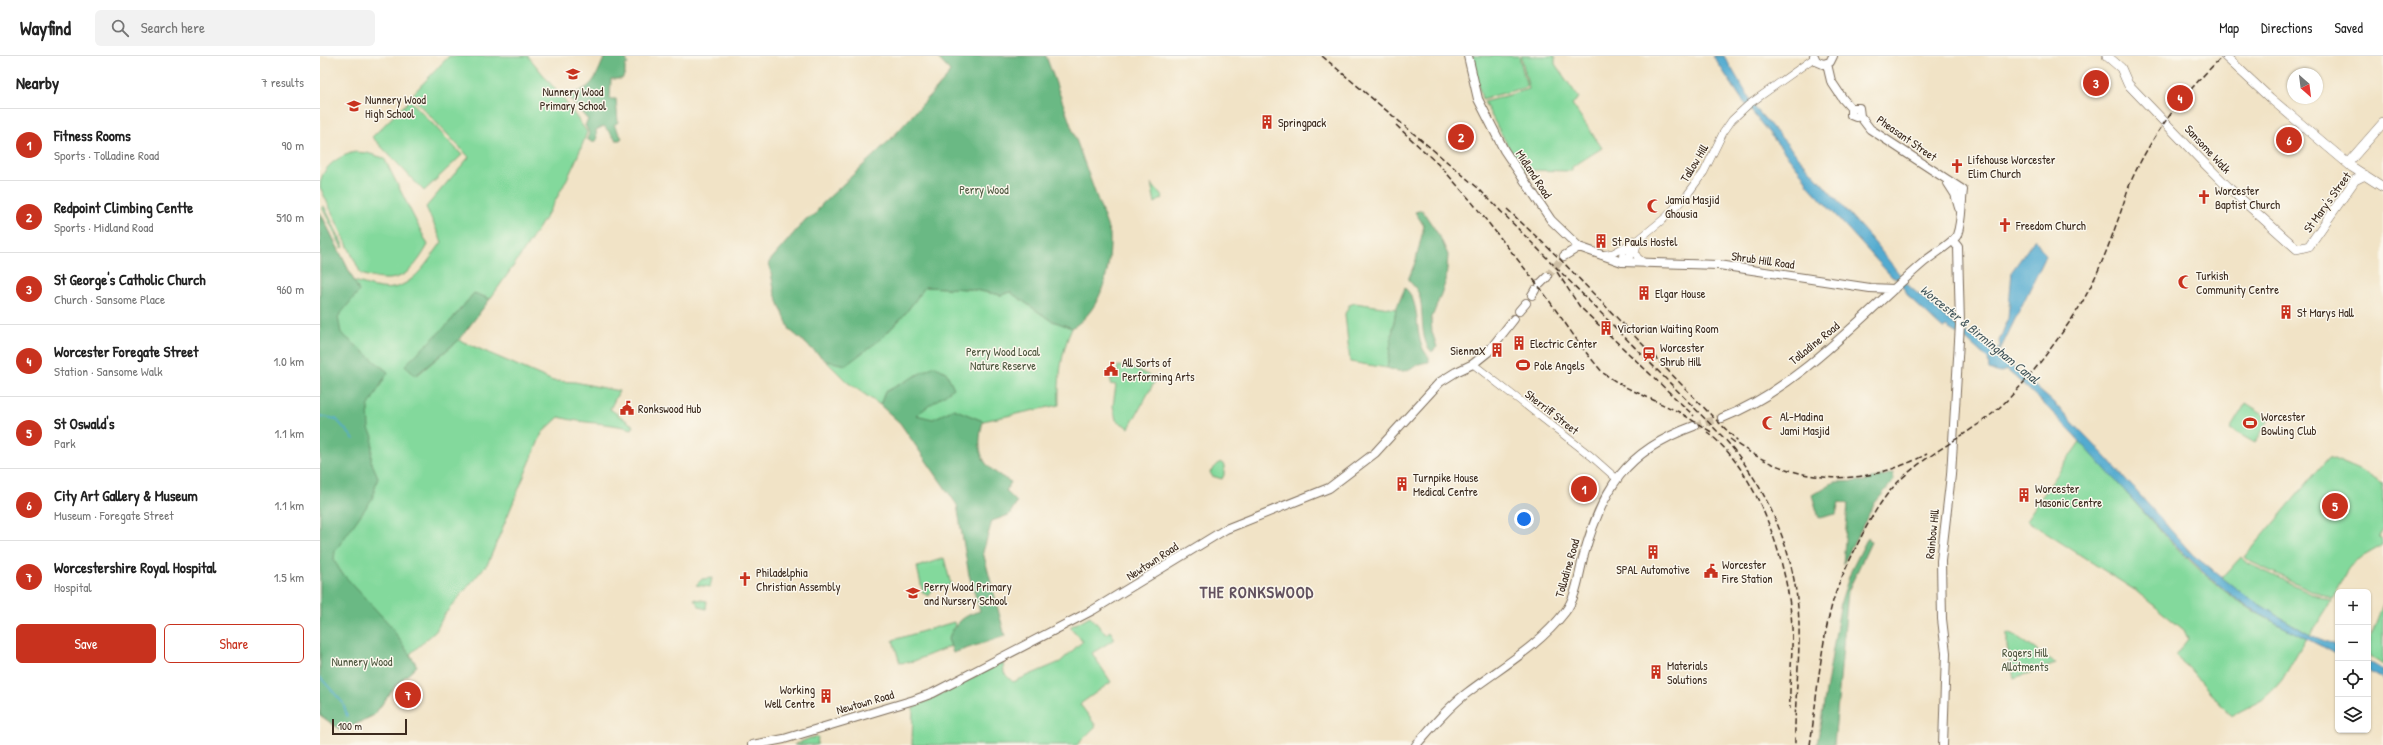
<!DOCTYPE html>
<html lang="en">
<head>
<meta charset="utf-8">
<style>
	body { margin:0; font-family:"Patrick Hand",sans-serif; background:#f2f2f2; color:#222 }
	.controls { position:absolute; right:12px; bottom:12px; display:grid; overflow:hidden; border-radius:6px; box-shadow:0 1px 3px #0004 }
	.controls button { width:36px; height:36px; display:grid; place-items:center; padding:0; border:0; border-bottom:1px solid #e0e0e0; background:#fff; color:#222; font:20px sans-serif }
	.compass { position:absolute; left:1967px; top:12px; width:36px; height:36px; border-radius:50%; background:#fff; box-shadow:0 1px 3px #0004; rotate:152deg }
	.scale { position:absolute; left:12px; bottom:10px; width:75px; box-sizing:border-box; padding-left:4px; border:2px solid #3b2a1e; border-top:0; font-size:11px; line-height:14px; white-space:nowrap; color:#3b2a1e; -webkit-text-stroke:3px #fbf7ec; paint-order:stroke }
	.you { position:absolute; left:1204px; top:463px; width:14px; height:14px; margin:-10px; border:3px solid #fff; border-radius:50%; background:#1a73e8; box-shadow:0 0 0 6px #1a73e833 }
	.badge { display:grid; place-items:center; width:26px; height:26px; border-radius:50%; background:#c8321e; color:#fff; font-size:13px; font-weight:700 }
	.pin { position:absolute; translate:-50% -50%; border:2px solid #fff; box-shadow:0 1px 4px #0006 }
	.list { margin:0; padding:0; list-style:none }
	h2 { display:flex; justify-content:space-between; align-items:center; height:52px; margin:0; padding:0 16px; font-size:17px }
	h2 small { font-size:13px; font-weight:400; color:#767676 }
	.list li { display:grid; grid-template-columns:26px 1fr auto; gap:12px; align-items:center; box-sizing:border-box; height:72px; padding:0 16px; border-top:1px solid #e0e0e0 }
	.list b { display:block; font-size:15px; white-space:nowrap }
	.list p { margin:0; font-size:13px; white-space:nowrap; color:#767676 }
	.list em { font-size:13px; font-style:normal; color:#767676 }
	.actions { display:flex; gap:8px; padding:12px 16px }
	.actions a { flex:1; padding:9px 0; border:1px solid #c8321e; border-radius:6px; text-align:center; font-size:14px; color:#c8321e }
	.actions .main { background:#c8321e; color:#fff }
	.icon { flex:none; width:22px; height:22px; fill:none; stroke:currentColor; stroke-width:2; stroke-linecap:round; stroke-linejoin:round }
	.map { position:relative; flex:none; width:2063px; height:689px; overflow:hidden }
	header { display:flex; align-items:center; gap:24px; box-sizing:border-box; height:56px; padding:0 20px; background:#fff; border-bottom:1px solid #e0e0e0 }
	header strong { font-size:19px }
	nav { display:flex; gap:22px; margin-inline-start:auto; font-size:14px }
	.search { width:280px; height:36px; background:#f2f2f2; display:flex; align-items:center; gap:10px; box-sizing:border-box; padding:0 14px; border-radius:6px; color:#767676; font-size:15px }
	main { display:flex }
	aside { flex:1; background:#fff }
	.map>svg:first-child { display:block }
	.green { fill:#83d99c; stroke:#5f825d }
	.forest { fill:#6ab984; stroke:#527251 }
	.water { fill:#53abd0; stroke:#476a77 }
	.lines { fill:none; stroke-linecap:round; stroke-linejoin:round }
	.stream { stroke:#53abd0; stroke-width:1.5 }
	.secondary-tunnel { stroke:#cdbea4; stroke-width:8; stroke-dasharray:8 4; stroke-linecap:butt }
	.tertiary-casing { stroke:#7b6b59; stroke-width:8 }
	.secondary-casing { stroke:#7b6b59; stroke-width:10 }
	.primary-casing { stroke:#7b6b59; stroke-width:10 }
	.tertiary { stroke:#fff; stroke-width:7 }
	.secondary { stroke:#fff; stroke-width:8 }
	.primary { stroke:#fff; stroke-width:9 }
	.rail { stroke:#3b2a1e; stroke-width:1.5; stroke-dasharray:6 3; stroke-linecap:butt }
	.labels { text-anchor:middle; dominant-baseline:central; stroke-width:3; stroke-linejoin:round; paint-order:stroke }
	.poi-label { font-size:12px; fill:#3b2a1e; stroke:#fbf7ec; text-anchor:start }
	.street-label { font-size:12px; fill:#3b2a1e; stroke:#fbf7ec }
	.park-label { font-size:12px; fill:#4d563e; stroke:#fbf7ec }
	.water-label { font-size:13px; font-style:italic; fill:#43575c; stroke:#fbf7ec }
	.district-label { font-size:16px; font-weight:bold; letter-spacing:1px; fill:#635260; stroke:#fbf7ec }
</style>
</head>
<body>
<header>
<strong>Wayfind</strong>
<div class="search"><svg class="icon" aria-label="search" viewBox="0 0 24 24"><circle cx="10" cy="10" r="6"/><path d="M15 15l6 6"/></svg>Search here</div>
<nav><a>Map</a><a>Directions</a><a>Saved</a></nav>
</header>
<main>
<aside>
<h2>Nearby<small>7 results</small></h2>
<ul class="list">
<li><span class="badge">1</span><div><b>Fitness Rooms</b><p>Sports · Tolladine Road</p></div><em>90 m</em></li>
<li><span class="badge">2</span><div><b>Redpoint Climbing Centte</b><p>Sports · Midland Road</p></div><em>510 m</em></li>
<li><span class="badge">3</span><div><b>St George's Catholic Church</b><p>Church · Sansome Place</p></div><em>960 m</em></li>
<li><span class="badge">4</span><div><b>Worcester Foregate Street</b><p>Station · Sansome Walk</p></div><em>1.0 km</em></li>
<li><span class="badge">5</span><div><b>St Oswald's</b><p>Park</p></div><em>1.1 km</em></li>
<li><span class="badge">6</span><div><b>City Art Gallery &amp; Museum</b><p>Museum · Foregate Street</p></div><em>1.1 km</em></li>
<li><span class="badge">7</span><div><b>Worcestershire Royal Hospital</b><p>Hospital</p></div><em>1.5 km</em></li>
</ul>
<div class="actions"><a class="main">Save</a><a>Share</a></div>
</aside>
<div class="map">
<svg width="2063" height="689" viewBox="0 0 2063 689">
	<rect width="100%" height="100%" fill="#fbf7ec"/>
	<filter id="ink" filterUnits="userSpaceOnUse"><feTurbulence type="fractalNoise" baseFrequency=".025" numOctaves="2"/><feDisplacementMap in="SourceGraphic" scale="8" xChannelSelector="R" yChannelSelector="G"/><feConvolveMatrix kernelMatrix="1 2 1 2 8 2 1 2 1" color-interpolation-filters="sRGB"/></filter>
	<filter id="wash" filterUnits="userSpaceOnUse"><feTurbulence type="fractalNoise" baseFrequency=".012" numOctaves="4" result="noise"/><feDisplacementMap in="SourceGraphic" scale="16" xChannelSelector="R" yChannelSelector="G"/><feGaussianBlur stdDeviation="0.9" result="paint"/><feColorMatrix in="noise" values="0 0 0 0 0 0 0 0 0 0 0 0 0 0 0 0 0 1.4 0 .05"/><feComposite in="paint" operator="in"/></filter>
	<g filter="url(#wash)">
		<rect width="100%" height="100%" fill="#f1e3c6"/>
		<path class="green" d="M129,0h79l36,44 23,32c-21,61 -60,115 -97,167l-16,-6 -26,31 -32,52 43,-36 94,41 22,1 44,9 -9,18 24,17 -2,3c-24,-7 -49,-5 -73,-12l-17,16 -54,130 -44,52 -8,16 -26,23 7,12 -21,19 -22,30 -32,16 -22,-16v-503l34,69c8,2 18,6 27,7 29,5 46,-26 61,-46l-16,-35 43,-50 -58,-61z
			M1150,0h49l8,31 -45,12z
			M1201,0h34v8l24,34 -7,6 30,44 -30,19v4l-51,-1 -37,-68 45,-13z
			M90,44l52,55 -38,36 -52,-54z
			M35,96l12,1 17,5 44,87c-18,32 -32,41 -67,29l-41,-87c0,-19 18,-31 35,-35z
			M831,127l12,15 -8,5z
			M4,150l20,41 -2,1 -20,-41z
			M605,231l44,2 32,6 9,-3 40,28 22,8c-11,24 -14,51 -13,77l-76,16 -29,-11 -21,10 -18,-5 19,-48 -49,25 -5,13 -33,-23 -21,-21 10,1 45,-23 23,-24z
			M1035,247l41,6 -9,59 -37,-6 -5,-48 4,-9z
			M798,310l17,3 21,10 -27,49 -13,-8 -3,-14 3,-21 -6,-1 2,-13 5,1z
			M1926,347l24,15 -15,25 -25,-14z
			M1761,384c51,58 109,134 176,173 16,9 33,17 49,25l-24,42 -9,10 -11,10 -31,16 -43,-49 -13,-11 13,-17 -4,-9 -48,-39 -110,-71z
			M2009,401l31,13 23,14v45l-4,7 4,4v5l-28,16 -7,8 -16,31 -81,-38 -6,-5z
			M900,406l4,3v10l-2,4 -10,-3 -2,-4z
			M1921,501l8,7 82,38 -21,33 -63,-38 -26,-18z
			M624,502l7,27 -18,4 -4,7 -6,-3 -6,-26z
			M392,522l-2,9 -14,-2 6,-6z
			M374,543l13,2 -1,8 -6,-2z
			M2063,548v61l-15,-10v-11z
			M770,560l16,18 4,-3 5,8 -23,14 19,29 -31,22 16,22 -19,19h-165l1,-37 90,-46 1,11 9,9 47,-20 23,-21 -13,-14z
			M634,566l1,3 -7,14 3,7 -37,15 -14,2 -7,-23z
			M1687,577l12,5 37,26 -42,14 -7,-32z
			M498,681l-1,8h-23l16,-7z"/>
		<path class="forest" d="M285,0h20l3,8 -3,1v8l-3,6h-11l-1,20h6l2,23 -4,3 8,13 -2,2h-4l-12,-14 -8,4 1,10 -5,2 -5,-3 2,-6 -4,-8 3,-5 -22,-25c27,-5 29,-16 39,-39z
			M616,0h110l64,178c1,34 -7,75 -38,94l-22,-8 -40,-28 -9,3 -32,-6 -44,-2 -21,28 -23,24 -35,26 -20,-4 -36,-31 -15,-36 -6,-32 37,-43 9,-4 6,-10 70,-66 56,-62 3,-6z
			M1102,154l18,27 8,18 -2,26 -15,39 1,12 5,15 -5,5c-13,-12 -8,-39 -12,-54 -1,-7 -7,-13 -12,-18l8,-20 8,-34 -9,-14z
			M0,156l39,79 -21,26 3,16 47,39 -20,35 1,22 4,7 -2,25 7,16 -6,22 -37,52 -1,9 7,12 49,53 27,41 -21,19 -22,30 -32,16 -22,-16z
			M1085,232c19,17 6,52 24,69v5c-22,2 -17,15 -42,6l9,-59z
			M154,237l16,6 -31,41 -44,36 -10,-11 43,-41z
			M614,310l12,6 8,16 -38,27 17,4 21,-10 29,12c-8,33 -2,45 28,61l-5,9 11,11 -8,13 -17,6 -9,31 22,84 -52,17 -5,-14c9,-17 14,-23 32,-28l-11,-36 -12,-70 -57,-82 -20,-18 5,-13z
			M1573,417l1,7 -20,24 -31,60 5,-60 -9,-2 -3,12 -17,4 -7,-23 22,-13 31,-1z
			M1548,481l3,5 -23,49 -14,154h-17l24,-144 10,-30z"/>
		<path class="water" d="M1393,0h11l32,53 118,133 35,44 42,36 45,30 4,-6 -1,-5 9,-22 4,-48 23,-32 11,17 -48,98 56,49 52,54 87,98 54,42 63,38 28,11v9c-38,-21 -79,-37 -113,-65 -80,-65 -139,-153 -218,-220l-8,3 -10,-4 -1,-10 -21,-19 -21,-13 -3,2 -32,-30 -14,-20 -5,-2 -84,-92 -5,-10 -60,-74z
			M2048,605l15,9v10l-15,-9z"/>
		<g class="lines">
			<path class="stream" d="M0,360l16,3 18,20
				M0,621l23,26 4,13"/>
		</g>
	</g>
	<g filter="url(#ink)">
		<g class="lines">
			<path class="secondary-tunnel" d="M1227,221l17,-21
				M1374,370l28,-8"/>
			<defs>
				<path id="tertiary" d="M1318,186l-3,11 3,5 8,6
					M1282,199l11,-2 13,-7
					M1302,206l1,-10 10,-12
					M1308,206l5,-18 33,-27 21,-22 17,-23 19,-39 9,-13 16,-15 66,-47
					M1153,308l118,92 26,23"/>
				<path id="secondary" d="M1148,0l10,43 26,51 47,70 28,27 43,15 97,3 151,23 24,1
					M1494,0l2,5 7,3 7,-2 3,-6
					M1507,8l4,17 12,18 8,9
					M1628,127l7,11 4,14
					M1244,200l15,-9
					M1220,228l7,-7
					M1212,239l3,-5
					M1199,255l7,-8
					M1402,362c76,-29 141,-104 202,-156 8,-7 29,-19 33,-27 5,-13 4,-31 6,-45l-93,-61 -10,-13 -1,-8h-8v7l5,2 4,-1
					M432,689l32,-6 130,-39 19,-7 160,-83 133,-81 103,-41 46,-35 65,-71 16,-10 17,-8 15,-12 26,-33
					M1096,689c16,-18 32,-38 51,-52 34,-26 71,-46 98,-81 11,-14 14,-37 18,-54 19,-69 42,-107 111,-132
					M1623,689l3,-92 -4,-34 -1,-58 10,-86 9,-151 -2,-77 -5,-6"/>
				<path id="primary" d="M1787,0l14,12 7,16 73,76 29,29 67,60 12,-3 46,-66 10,-5
					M1905,0l45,42 82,69 31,20
					M2028,107l35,-40"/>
			</defs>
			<use href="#tertiary" class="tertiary-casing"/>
			<use href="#secondary" class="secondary-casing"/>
			<use href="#primary" class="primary-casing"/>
			<use href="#tertiary" class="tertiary"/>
			<use href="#secondary" class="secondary"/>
			<use href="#primary" class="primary"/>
			<path class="rail" d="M1002,0l156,132 244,248c46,50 75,120 77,188 1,40 -5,80 -4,121
				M1076,69l45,42 30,34 70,88 43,61 19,23 20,13 56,26 34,21
				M1187,153l51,48 155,160 25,24
				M1237,216l23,35 114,109
				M1387,376c51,39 82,133 85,195 1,27 -3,55 -2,82
				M1410,383c62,46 129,51 197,15
				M1490,689c7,-47 10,-98 23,-144 6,-20 16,-39 25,-58 11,-22 23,-44 41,-62 30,-29 70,-46 101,-74 27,-25 50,-57 71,-87 22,-32 36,-69 49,-106 4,-11 7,-24 12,-35 22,-48 53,-87 91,-123"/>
		</g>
	</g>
	<defs>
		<symbol id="school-bare" viewBox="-9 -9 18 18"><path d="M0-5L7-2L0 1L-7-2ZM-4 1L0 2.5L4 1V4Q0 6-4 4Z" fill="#c8321e" stroke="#fbf7ec" stroke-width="2.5" paint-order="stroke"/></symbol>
		<symbol id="building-bare" viewBox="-9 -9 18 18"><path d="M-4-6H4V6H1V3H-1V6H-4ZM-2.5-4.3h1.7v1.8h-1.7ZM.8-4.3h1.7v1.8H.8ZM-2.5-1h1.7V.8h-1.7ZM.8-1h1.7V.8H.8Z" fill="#c8321e" stroke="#fbf7ec" stroke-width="2.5" paint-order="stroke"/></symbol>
		<symbol id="church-bare" viewBox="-9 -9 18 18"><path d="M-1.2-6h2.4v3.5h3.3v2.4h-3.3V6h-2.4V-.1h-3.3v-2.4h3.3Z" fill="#c8321e" stroke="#fbf7ec" stroke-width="2.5" paint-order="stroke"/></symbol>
		<symbol id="mosque-bare" viewBox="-9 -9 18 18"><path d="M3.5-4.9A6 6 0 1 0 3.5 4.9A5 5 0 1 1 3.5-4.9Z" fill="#c8321e" stroke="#fbf7ec" stroke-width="2.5" paint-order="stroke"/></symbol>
		<symbol id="station-bare" viewBox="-9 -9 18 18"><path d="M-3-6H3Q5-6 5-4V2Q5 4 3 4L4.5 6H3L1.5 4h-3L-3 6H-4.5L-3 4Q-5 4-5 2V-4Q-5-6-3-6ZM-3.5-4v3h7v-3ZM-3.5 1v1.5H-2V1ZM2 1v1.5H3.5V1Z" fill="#c8321e" stroke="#fbf7ec" stroke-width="2.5" paint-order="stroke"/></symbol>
		<symbol id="stadium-bare" viewBox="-9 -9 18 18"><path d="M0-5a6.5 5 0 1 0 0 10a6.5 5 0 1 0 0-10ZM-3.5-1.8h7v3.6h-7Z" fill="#c8321e" stroke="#fbf7ec" stroke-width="2.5" paint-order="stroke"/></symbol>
		<symbol id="civic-bare" viewBox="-9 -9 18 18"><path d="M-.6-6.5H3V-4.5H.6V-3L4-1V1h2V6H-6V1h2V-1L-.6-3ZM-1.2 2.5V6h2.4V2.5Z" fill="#c8321e" stroke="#fbf7ec" stroke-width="2.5" paint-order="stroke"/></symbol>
	</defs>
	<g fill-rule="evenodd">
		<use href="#school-bare" x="243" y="8" width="20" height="20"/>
		<use href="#school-bare" x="24" y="40" width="20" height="20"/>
		<use href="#building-bare" x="937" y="56" width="20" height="20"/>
		<use href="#church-bare" x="1627" y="100" width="20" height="20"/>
		<use href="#church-bare" x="1874" y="131" width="20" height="20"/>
		<use href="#mosque-bare" x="1324" y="140" width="20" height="20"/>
		<use href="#church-bare" x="1675" y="159" width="20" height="20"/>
		<use href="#building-bare" x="1271" y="175" width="20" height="20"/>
		<use href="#mosque-bare" x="1855" y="216" width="20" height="20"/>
		<use href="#building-bare" x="1314" y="227" width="20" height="20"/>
		<use href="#building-bare" x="1956" y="246" width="20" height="20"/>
		<use href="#building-bare" x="1276" y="262" width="20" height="20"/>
		<use href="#building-bare" x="1189" y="277" width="20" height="20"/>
		<use href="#building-bare" x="1167" y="284" width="20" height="20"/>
		<use href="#station-bare" x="1319" y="288" width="20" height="20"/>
		<use href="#stadium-bare" x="1193" y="299" width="20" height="20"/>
		<use href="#civic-bare" x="781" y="303" width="20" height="20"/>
		<use href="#civic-bare" x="297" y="342" width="20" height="20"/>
		<use href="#mosque-bare" x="1439" y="357" width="20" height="20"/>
		<use href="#stadium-bare" x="1920" y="357" width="20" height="20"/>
		<use href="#building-bare" x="1072" y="418" width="20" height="20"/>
		<use href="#building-bare" x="1694" y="429" width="20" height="20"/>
		<use href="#building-bare" x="1323" y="486" width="20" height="20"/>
		<use href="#civic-bare" x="1381" y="505" width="20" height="20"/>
		<use href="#church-bare" x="415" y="513" width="20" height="20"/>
		<use href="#school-bare" x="583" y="527" width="20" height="20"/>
		<use href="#building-bare" x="1326" y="606" width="20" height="20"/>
		<use href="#building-bare" x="496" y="630" width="20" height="20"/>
	</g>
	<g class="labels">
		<g class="poi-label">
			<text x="253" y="35" text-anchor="middle">Nunnery Wood<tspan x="253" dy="14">Primary School</tspan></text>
			<text x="45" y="43">Nunnery Wood<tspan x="45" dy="14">High School</tspan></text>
			<text x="958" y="66">Springpack</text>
			<text x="1648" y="103">Lifehouse Worcester<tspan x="1648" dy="14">Elim Church</tspan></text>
			<text x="1895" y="134">Worcester<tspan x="1895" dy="14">Baptist Church</tspan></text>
			<text x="1345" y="143">Jamia Masjid<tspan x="1345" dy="14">Ghousia</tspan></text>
			<text x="1696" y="169">Freedom Church</text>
			<text x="1292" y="185">St Pauls Hostel</text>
			<text x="1876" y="219">Turkish<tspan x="1876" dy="14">Community Centre</tspan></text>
			<text x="1335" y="237">Elgar House</text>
			<text x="1977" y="256">St Marys Hall</text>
			<text x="1297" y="272">Victorian Waiting Room</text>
			<text x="1210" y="287">Electric Center</text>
			<text x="1340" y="291">Worcester<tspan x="1340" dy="14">Shrub Hill</tspan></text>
			<text x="1166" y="294" text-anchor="end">SiennaX</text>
			<text x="802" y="306">All Sorts of<tspan x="802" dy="14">Performing Arts</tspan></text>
			<text x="1214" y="309">Pole Angels</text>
			<text x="318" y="352">Ronkswood Hub</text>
			<text x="1460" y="360">Al-Madina<tspan x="1460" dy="14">Jami Masjid</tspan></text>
			<text x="1941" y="360">Worcester<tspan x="1941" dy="14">Bowling Club</tspan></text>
			<text x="1093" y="421">Turnpike House<tspan x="1093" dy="14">Medical Centre</tspan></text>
			<text x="1715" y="432">Worcester<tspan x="1715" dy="14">Masonic Centre</tspan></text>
			<text x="1402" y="508">Worcester<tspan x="1402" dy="14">Fire Station</tspan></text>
			<text x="1333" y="513" text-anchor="middle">SPAL Automotive</text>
			<text x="436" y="516">Philadelphia<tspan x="436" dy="14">Christian Assembly</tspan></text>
			<text x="604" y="530">Perry Wood Primary<tspan x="604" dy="14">and Nursery School</tspan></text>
			<text x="1347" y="609">Materials<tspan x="1347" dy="14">Solutions</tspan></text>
			<text x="495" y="633" text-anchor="end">Working<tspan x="495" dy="14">Well Centre</tspan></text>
		</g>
		<g class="street-label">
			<text transform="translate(1587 82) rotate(35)">Pheasant Street</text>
			<text transform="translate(1888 93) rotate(47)">Sansome Walk</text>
			<text transform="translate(1374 107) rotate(-59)">Tallow Hill</text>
			<text transform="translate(1214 118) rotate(57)">Midland Road</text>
			<text transform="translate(2007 146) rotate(-54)">St Mary's Street</text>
			<text transform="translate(1443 204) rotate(8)">Shrub Hill Road</text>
			<text transform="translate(1494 287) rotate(-39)">Tolladine Road</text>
			<text transform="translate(1232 356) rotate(38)">Sherriff Street</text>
			<text transform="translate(1612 478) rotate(-84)">Rainbow Hill</text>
			<text transform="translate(832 505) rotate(-33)">Newtown Road</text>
			<text transform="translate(1247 512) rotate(-74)">Tolladine Road</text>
			<text transform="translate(545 646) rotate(-16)">Newtown Road</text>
		</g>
		<g class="park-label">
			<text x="664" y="133">Perry Wood</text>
			<text x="683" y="295">Perry Wood Local<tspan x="683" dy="14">Nature Reserve</tspan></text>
			<text x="1705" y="596">Rogers Hill<tspan x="1705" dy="14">Allotments</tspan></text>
			<text x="42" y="605">Nunnery Wood</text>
		</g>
		<g class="water-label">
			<text transform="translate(1660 278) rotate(39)">Worcester &amp; Birmingham Canal</text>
		</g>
		<g class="district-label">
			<text x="937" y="536">THE RONKSWOOD</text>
		</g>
	</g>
</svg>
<div class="controls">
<button>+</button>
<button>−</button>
<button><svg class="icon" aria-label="locate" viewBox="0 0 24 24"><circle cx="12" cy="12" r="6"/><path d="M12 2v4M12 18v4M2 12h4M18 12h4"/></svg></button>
<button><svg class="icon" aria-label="layers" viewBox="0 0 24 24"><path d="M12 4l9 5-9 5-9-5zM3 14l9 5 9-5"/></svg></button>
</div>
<svg class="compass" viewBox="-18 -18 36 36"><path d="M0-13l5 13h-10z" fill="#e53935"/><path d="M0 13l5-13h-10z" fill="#767676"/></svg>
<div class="scale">100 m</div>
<div class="you"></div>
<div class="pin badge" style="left:1264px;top:433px">1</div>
<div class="pin badge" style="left:1141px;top:81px">2</div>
<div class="pin badge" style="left:1776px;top:27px">3</div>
<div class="pin badge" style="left:1860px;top:42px">4</div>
<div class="pin badge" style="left:2015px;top:450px">5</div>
<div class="pin badge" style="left:1969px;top:84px">6</div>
<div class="pin badge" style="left:88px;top:639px">7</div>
</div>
</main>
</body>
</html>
